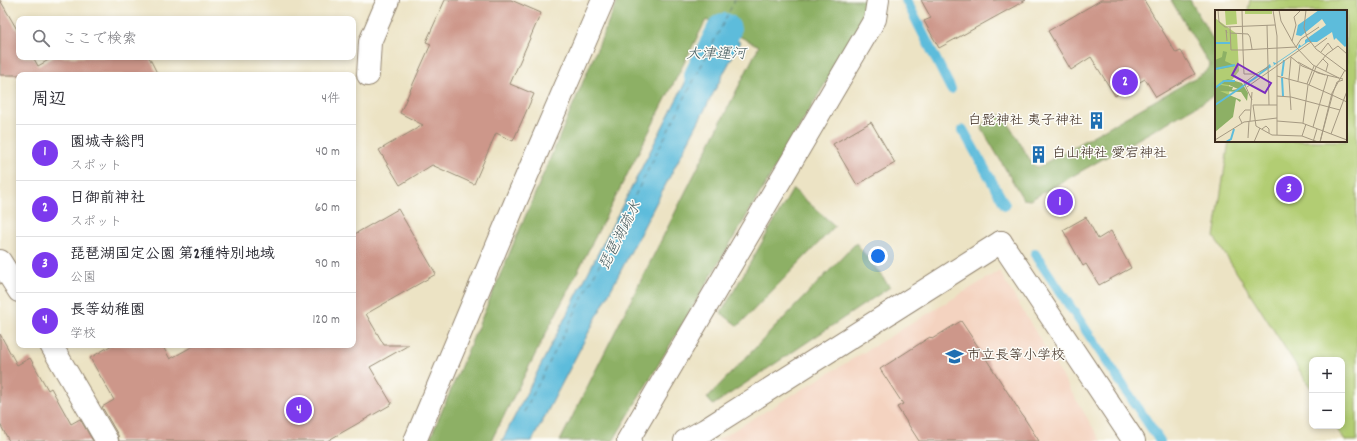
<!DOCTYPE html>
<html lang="ja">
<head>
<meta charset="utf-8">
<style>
	body { margin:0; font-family:Dekko,"Klee One",sans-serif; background:#f7f7f7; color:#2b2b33 }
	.controls { position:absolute; right:12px; bottom:12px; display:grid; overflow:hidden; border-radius:8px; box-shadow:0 2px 6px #0003 }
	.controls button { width:36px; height:36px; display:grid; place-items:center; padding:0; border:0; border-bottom:1px solid #e1e1e2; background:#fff; color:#2b2b33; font:20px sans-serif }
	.you { position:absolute; left:878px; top:256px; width:14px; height:14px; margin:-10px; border:3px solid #fff; border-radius:50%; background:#1a73e8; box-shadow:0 0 0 6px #1a73e833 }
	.badge { display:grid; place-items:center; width:26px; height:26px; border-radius:50%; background:#7c3aed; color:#fff; font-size:13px; font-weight:700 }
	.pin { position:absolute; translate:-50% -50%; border:2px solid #fff; box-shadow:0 1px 4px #0006 }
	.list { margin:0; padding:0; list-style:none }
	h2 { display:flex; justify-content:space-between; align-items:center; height:52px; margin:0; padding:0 16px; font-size:17px }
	h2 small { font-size:13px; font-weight:400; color:#7c7c81 }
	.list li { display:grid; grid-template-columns:26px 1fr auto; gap:12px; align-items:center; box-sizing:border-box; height:56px; padding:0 16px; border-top:1px solid #e1e1e2 }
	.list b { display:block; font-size:15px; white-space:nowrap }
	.list p { margin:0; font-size:13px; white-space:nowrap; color:#7c7c81 }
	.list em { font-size:13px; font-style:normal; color:#7c7c81 }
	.icon { flex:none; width:22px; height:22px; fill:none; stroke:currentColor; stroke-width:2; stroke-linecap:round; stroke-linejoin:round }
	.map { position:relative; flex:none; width:1357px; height:441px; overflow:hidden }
	.search { position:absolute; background:#fff; box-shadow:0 2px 6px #0003; left:16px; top:16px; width:340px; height:44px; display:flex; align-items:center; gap:10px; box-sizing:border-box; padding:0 14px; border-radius:8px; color:#7c7c81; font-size:15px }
	.panel { position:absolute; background:#fff; box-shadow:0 2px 6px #0003; left:16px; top:72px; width:340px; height:276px; border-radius:8px }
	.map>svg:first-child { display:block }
	.built { fill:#f4d3c0 }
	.green { fill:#b2cd73; stroke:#767c48 }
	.forest { fill:#8db065; stroke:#646d42 }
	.water { fill:#5dbcdb; stroke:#4c737c }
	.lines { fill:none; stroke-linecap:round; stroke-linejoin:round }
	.stream { stroke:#5dbcdb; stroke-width:10 }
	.canal { stroke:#5dbcdb; stroke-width:34 }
	.ferry { stroke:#475d60; stroke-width:1; stroke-dasharray:5 4; stroke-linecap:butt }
	.building { fill:#cd978a }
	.minor-casing { stroke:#948671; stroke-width:24 }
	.tertiary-casing { stroke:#948671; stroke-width:24 }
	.minor { stroke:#fff; stroke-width:22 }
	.tertiary { stroke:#fff; stroke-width:22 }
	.labels { text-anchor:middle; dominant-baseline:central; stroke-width:3; stroke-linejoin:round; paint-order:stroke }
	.poi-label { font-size:14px; fill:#3b2a1e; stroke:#fdfcf7; text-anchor:start }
	.water-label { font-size:15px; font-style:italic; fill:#475d60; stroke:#fdfcf7 }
	.inset-river { fill:none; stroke:#5dbcdb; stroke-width:2 }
	.inset-road { fill:none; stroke:#a59982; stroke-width:1 }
	.view { fill:#7b2cbf; fill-opacity:0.15; stroke:#7b2cbf; stroke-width:2 }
	.inset-edge { fill:none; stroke:#3b2a1e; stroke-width:2 }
</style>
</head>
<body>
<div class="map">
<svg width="1357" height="441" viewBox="0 0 1357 441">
	<rect width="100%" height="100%" fill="#fdfcf7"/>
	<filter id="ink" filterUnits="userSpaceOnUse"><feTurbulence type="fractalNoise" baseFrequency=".025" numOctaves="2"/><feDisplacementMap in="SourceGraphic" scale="8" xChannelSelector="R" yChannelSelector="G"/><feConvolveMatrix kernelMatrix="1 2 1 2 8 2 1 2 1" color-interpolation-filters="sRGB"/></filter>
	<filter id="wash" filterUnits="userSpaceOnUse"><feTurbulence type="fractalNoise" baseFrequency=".012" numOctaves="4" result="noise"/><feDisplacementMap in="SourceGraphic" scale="16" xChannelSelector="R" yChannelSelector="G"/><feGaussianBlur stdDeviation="0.9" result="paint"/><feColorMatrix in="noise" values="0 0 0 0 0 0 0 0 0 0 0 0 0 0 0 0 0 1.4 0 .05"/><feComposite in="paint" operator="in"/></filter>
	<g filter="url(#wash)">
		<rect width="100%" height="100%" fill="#ece3c4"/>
		<path class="built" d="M999,271l102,170h-385z"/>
		<path class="green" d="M1250,0h107v441h-12l-10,-15h7v-66h-30v30l-98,-153 15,-96h117v-130h-98z"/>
		<path class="forest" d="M618,0h250l-1,13 -254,428h-53l199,-395 -53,-26 -215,421h-62z
			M1171,0h19l26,45v50l-186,105 -7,-1 -41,-70 2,-6 14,-8 6,1 29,49 5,2 169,-96 3,-5z
			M793,189l42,37 -97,100 -17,-13z
			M856,243l34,44 -177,118 -6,-7z"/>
		<path class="water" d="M712,30l28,12 -208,399h-30z"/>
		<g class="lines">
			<path class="stream" d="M906,0l45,89
				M963,130l42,75
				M1035,254l125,187"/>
			<path class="canal" d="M701,76l23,-46"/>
			<path class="ferry" d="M524,412l211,-412"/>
		</g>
		<g id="blocks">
			<path class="building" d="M0,0l19,33v24h14l5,9 16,-9h95l9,18h-158z
				M445,0h66l30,13 -31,71 24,10 -21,47 -17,-8 -22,51 -42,-19 -32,20 -21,-35 44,-25 -23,-12 31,-69 -5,-2z
				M921,0h105l-87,48 -15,-27 7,-3z
				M1101,0h43l32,53 5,-2 14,23 -39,23 -11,-18 -30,17 -24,-39 -20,13 -23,-39z
				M871,122l24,41 -38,22 -24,-41z
				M398,209l38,65 -70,40 18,31h25l-39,22 22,37 -65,37h-208l-1,-6 -16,-28 12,-7 -24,-42 22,-13h50l8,14 25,-14h158v-110z
				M1086,217l12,22 13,-8 20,37 -32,17 -13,-21 -3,2 -20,-36z
				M961,321l18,27 60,93h-120l-22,-34 6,-3 -23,-35 50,-32 2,2z
				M0,334l17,31 13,-7 18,32 3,-2 20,36 9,-5 13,22h-84l-9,-17z"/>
		</g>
	</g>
	<g filter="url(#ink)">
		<use href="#blocks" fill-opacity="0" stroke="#948671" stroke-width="1"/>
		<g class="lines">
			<defs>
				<path id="minor" d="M368,75l2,-33 18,-42
					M0,261l19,30
					M51,345l56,96
					M415,441l100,-238 88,-203
					M631,441l-3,-1 247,-421 3,-19
					M685,441l20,-11 296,-188"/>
				<path id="tertiary" d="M1001,242l133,199"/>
			</defs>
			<use href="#minor" class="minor-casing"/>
			<use href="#tertiary" class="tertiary-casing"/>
			<use href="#minor" class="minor"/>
			<use href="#tertiary" class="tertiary"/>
		</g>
	</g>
	<defs>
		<symbol id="building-bare" viewBox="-9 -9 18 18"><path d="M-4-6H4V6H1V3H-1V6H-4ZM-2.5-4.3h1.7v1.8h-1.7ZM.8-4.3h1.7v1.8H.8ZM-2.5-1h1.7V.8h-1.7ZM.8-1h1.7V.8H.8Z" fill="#1f6fb2" stroke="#fdfcf7" stroke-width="2.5" paint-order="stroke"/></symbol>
		<symbol id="school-bare" viewBox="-9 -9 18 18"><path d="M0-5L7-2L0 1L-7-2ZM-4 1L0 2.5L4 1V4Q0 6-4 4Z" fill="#1f6fb2" stroke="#fdfcf7" stroke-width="2.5" paint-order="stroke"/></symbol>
	</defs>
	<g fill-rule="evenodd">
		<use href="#building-bare" x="1084" y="108" width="25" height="25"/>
		<use href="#building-bare" x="1026" y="142" width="25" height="25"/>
		<use href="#school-bare" x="942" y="344" width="25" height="25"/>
	</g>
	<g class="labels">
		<g class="poi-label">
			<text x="1083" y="121" text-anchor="end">白髭神社 夷子神社</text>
			<text x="1052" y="154">白山神社 愛宕神社</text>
			<text x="967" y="356">市立長等小学校</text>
		</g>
		<g class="water-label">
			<text x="716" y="55">大津運河</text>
			<text transform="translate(621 236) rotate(-63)">琵琶湖疏水</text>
		</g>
	</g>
	<g transform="translate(1215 10)">
		<rect width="132" height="132" fill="#ece3c4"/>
		<path d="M21,0l1,14 -11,1 -1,-14zM30,0h27v4h-27zM0,8l22,16 2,37 -10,13 1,27 -15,19z" fill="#b2cd73"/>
		<path d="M8,41l4,1 -2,9 11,5 -21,4v-10l7,-3zM13,69l14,4 6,10 -1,8 -6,-9 -21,-1 21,9 -1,2 -4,-3 -3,18 -18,15v-44l6,-3 12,2 -1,3 6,-1 -9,-4 -7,-1v-3z" fill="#8db065"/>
		<path d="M104,0h28v35l-2,2 -9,-9 -2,2 -2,-8 -15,10h-9l-60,41 22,-19 1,3 3,-2 -1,-3 3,1 22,-15 1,-4 2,2 4,-3v-3l21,-15 -4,-6 -21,17 -5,-1 2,-10z" fill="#5dbcdb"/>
		<path class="inset-river" d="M0,33h15M0,59l20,-4M67,66l2,-16M67,68l1,18M0,78l9,-7h11M0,95l43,-29M11,132l5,-3 3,-10"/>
		<path class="inset-road" d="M3,0l1,12 6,5 50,-2M27,0l1,40 53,-3 17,18 26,13M58,0l4,26v99M64,0l2,11 11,20M86,0l-7,7 2,8 -4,16 4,6 5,-8 18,-12M91,0l-2,18 3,9 9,12 31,23M52,15l2,80M15,17l1,23h12l1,24h12l-12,9 8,17M12,23l-1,-3 1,11M15,23l18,1 2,3 2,12M100,37l12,-9M106,42l7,-9 5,7M76,47l-2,22 2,31M76,47l11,9 23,9M108,49l5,5 -2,7M83,52l20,11 25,6M41,64l12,-7M62,66l30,8 25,11M83,71l2,-16M92,74l7,-18M94,75l7,-18 11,-13 11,-8 9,8M32,77l64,-45M117,85l15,7M62,86l14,1 49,13M38,95l3,21 16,9 30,1 16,6M38,95h24M35,111l2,-29M62,111l25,2 45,17M27,113l-3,-6 6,-7h5M88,113l5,-38M98,117l15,-52M47,119l4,-3 3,3v4M116,124l16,-43M87,126l4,-12M33,128l1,-17M0,130l29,-18 33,-4M39,132l6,-14M98,132l4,-13M105,132l12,-49 13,-23M105,132l13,-49 4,-11 6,-2"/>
		<path class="view" d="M23,54l33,19 -6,10 -33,-18z"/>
		<rect width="132" height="132" class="inset-edge"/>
	</g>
</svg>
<div class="controls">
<button>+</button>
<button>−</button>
</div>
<div class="you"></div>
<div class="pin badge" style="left:1060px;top:202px">1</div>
<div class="pin badge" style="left:1125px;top:82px">2</div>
<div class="pin badge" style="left:1289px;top:189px">3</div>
<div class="pin badge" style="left:299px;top:410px">4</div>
<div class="search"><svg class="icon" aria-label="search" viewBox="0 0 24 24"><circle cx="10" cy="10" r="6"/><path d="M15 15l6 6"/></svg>ここで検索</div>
<section class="panel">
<h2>周辺<small>4件</small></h2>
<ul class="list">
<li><span class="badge">1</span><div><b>園城寺総門</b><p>スポット</p></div><em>40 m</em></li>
<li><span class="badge">2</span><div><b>日御前神社</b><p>スポット</p></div><em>60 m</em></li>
<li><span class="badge">3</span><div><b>琵琶湖国定公園 第2種特別地域</b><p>公園</p></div><em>90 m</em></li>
<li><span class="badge">4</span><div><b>長等幼稚園</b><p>学校</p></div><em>120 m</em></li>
</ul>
</section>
</div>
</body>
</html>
